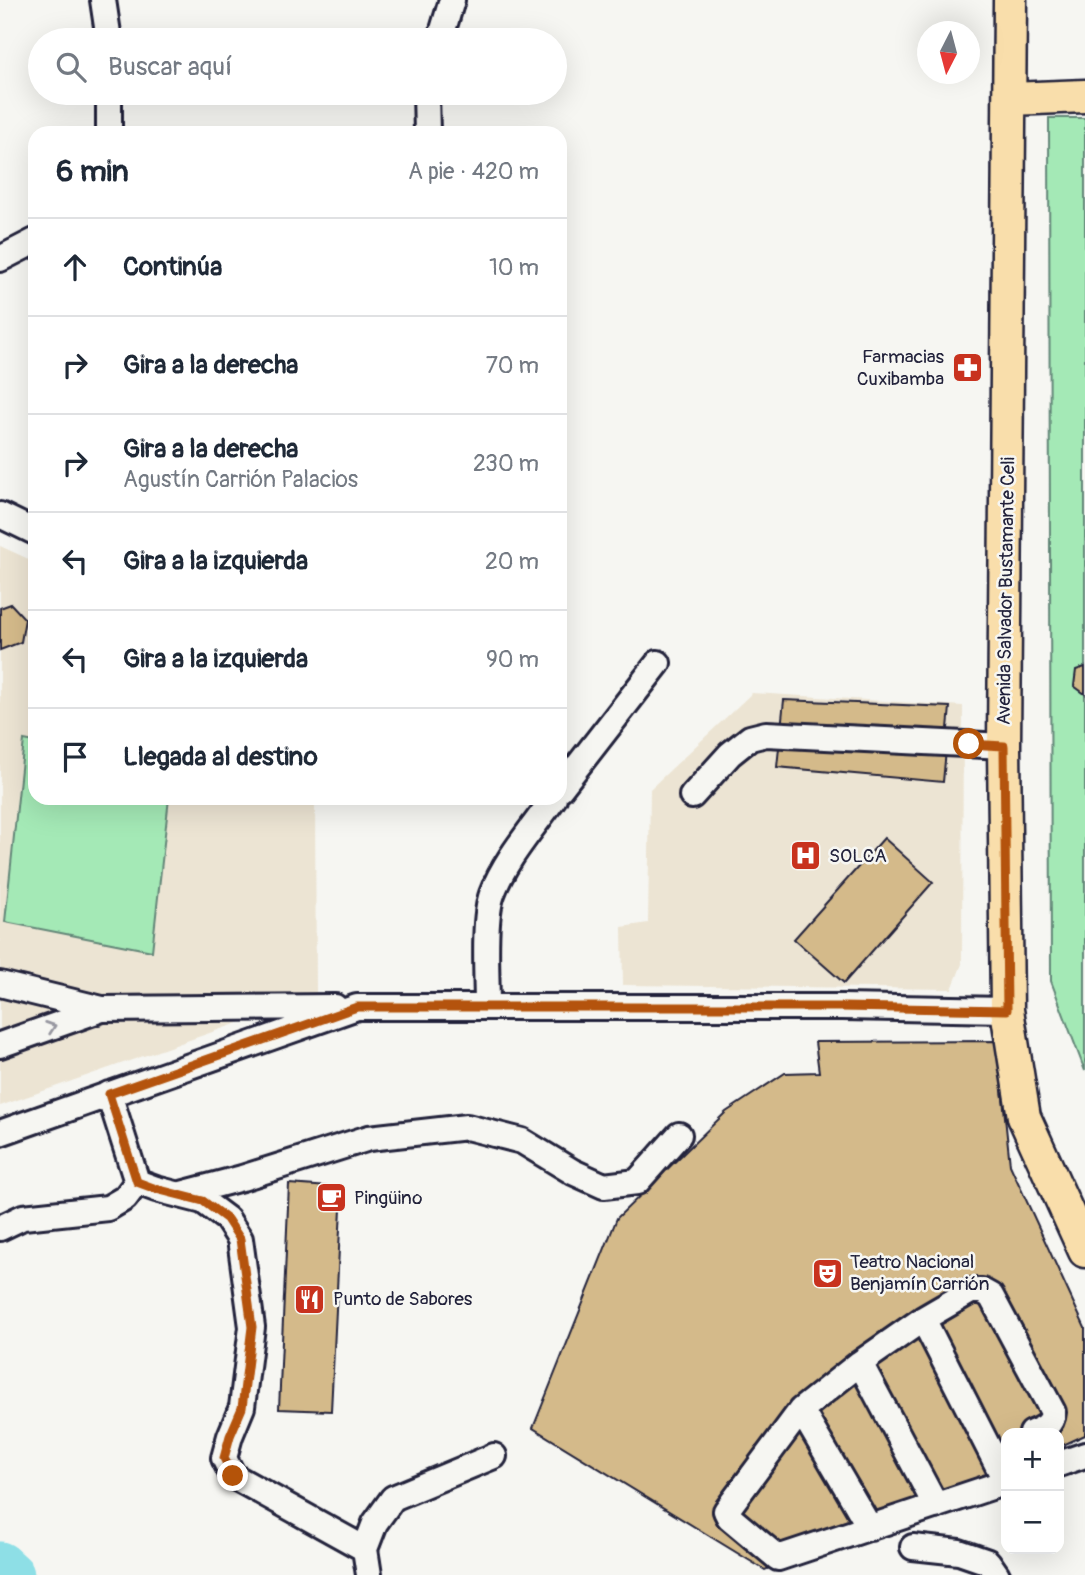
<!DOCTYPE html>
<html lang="es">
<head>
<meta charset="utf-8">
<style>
	body { margin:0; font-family:Pangolin,sans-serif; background:#f2f2f3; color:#1f2937 }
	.controls { position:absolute; right:21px; bottom:21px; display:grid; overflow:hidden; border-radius:14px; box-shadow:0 7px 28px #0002 }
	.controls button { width:63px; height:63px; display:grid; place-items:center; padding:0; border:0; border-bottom:2px solid #e0e1e3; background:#fff; color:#1f2937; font:35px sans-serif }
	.compass { position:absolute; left:917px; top:21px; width:63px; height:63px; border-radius:50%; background:#fff; box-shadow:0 7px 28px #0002; rotate:186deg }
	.stop { position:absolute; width:21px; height:21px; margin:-16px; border:5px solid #b45309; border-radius:50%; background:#fff }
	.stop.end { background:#b45309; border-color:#fff; box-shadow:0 2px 7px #0008 }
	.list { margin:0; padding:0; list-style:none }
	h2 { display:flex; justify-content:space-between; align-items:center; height:91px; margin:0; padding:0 28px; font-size:30px }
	h2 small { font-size:23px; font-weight:400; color:#747a83 }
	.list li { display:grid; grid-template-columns:46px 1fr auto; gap:21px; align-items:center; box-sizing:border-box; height:98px; padding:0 28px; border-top:2px solid #e0e1e3 }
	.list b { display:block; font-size:26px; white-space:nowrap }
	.list p { margin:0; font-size:23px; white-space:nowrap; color:#747a83 }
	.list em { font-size:23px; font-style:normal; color:#747a83 }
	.icon { flex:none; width:38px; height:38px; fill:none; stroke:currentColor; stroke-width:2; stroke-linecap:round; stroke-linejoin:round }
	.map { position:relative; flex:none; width:1085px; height:1575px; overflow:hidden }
	.search { position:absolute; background:#fff; box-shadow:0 7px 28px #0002; left:28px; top:28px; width:539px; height:77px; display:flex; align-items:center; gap:18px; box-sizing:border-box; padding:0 24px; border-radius:38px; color:#747a83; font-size:26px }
	.panel { position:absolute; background:#fff; box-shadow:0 7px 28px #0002; left:28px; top:126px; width:539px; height:679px; border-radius:21px }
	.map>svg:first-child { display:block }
	.built { fill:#ece4d3 }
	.green { fill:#a4e9b6; stroke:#638678; stroke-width:2 }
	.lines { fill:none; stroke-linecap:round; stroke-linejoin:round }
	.river { stroke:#8edfe6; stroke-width:47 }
	.building { fill:#d4ba8a; stroke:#22223b; stroke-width:2 }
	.minor-casing { stroke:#22223b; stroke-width:30 }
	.major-casing { stroke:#22223b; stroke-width:37 }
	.minor { stroke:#f6f6f2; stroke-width:24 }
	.major { stroke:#f9deab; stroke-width:32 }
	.oneway { stroke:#9797a0 }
	.route { stroke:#b45309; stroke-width:9 }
	.labels { text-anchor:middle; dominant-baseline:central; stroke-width:5; stroke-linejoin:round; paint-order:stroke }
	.poi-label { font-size:19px; fill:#22223b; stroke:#f6f6f2; text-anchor:start }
	.street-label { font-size:19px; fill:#22223b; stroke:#f6f6f2 }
</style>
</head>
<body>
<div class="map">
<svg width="1085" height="1575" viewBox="0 0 1085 1575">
	<rect width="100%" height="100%" fill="#f6f6f2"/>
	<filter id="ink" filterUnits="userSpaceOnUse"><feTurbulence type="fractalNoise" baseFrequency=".0143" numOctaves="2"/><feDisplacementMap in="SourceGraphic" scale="14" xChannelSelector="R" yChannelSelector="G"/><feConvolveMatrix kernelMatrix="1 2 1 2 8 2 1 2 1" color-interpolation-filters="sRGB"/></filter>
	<g filter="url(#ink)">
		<path class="built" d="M0,546l35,16v236h280l1,198 -316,110z
			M752,693l211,13 -1,258 -10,25 -329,-4 -1,-58 26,-4 2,-134z"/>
		<path class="green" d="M1049,118h36v953l-34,-90z
			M24,740l11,2v56h134l-17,153 -147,-29z"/>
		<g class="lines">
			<path class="river" d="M0,1565l11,10"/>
		</g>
		<path class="building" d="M11,604l14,15 -4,23 -21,8v-42z
			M1085,667v27l-11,-8 2,-16z
			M784,700l166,7 -7,75 -166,-15z
			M884,838l49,44 -89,101 -50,-44z
			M997,1041l13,124 75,163v107l-26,12v-14h-53v36l-241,101 -232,-142 84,-210 109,-106 59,-39 34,-1 -4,-30z
			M289,1184l53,4 -11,223 -52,-2z"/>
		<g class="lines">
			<defs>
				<path id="minor" d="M103,0l6,40
					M440,40l12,-40
					M426,93l1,40
					M109,133v-40
					M0,259l35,-18
					M0,515l35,17
					M560,789l98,-126
					M692,796l38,-42 20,-16 16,-4 238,12
					M0,984l102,25 233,-2
					M487,1007c0,-29 -4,-88 5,-113 13,-35 41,-66 62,-96
					M0,1045l102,-36
					M109,1094l28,88 19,7 47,12 24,18 13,20 12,88 -10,80 -12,29 -6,22 9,18 132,73
					M0,1133l357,-126h485l165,3
					M181,1194l61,-16 127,-40 98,-11 55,14 51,31 31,14 33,-4 42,-47
					M0,1228l23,-11 85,-9 17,-10 12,-16
					M923,1319l83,163
					M860,1363l76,143
					M801,1410l-75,101 3,6 49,41 228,-76
					M1059,1464l26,-9
					M870,1528l-69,-118 59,-47 63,-44 48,-28h11l9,5 62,116c-1,13 -9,16 -21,21
					M913,1547l46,5 29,10 9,13
					M369,1575l-4,-26 10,-26 18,-25 101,-42"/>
				<path id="major" d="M1010,0l-6,746 3,264 17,107 61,134
					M1011,99l74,-3"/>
			</defs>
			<use href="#minor" class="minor-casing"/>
			<use href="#major" class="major-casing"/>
			<use href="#minor" class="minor"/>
			<use href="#major" class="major"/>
		</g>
		<defs><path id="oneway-chevron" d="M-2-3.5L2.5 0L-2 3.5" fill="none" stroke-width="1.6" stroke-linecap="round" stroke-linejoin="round" transform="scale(1.75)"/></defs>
		<use class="oneway" href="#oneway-chevron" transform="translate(51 1027) rotate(-19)"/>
	</g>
	<g class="lines" filter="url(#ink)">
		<path class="route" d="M233,1476l-9,-18 6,-22 12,-28 10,-81 -12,-88 -13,-20 -24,-18 -47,-12 -19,-7 -28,-88 248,-87h485l165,3 -3,-264 -35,-2"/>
	</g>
	<defs>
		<symbol id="pharmacy-square" viewBox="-11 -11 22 22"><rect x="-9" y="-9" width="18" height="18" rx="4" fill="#c8321e" stroke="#f6f6f2"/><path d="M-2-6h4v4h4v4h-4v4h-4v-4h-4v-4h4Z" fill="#fff"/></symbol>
		<symbol id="hospital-square" viewBox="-11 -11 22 22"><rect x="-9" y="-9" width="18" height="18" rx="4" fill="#c8321e" stroke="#f6f6f2"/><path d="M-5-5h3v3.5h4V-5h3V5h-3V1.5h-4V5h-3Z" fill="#fff"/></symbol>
		<symbol id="cafe-square" viewBox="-11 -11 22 22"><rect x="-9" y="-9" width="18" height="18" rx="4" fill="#c8321e" stroke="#f6f6f2"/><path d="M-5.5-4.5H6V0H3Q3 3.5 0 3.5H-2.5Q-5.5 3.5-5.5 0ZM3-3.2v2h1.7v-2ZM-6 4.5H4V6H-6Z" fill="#fff"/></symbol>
		<symbol id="theatre-square" viewBox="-11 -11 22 22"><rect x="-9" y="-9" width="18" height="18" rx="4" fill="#c8321e" stroke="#f6f6f2"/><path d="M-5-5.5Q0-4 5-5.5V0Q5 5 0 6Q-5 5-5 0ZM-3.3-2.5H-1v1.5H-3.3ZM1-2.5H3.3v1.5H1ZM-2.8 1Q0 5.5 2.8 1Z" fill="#fff"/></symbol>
		<symbol id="restaurant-square" viewBox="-11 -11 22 22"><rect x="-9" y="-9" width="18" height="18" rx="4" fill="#c8321e" stroke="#f6f6f2"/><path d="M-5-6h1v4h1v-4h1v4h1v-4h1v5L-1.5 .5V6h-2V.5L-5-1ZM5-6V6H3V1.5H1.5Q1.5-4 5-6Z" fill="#fff"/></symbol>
	</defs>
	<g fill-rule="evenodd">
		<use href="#pharmacy-square" x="950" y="350" width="35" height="35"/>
		<use href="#hospital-square" x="788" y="838" width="35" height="35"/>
		<use href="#cafe-square" x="314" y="1180" width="35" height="35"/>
		<use href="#theatre-square" x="810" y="1256" width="35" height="35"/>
		<use href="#restaurant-square" x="292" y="1282" width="35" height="35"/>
	</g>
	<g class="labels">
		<g class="poi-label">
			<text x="944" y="357" text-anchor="end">Farmacias<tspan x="944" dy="22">Cuxibamba</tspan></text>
			<text x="829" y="856">SOLCA</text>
			<text x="354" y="1198">Pingüino</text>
			<text x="850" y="1262">Teatro Nacional<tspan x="850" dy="22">Benjamín Carrión</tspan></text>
			<text x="333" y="1299">Punto de Sabores</text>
		</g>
		<g class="street-label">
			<text transform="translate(1006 591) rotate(-89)">Avenida Salvador Bustamante Celi</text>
		</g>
	</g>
</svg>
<div class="controls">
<button>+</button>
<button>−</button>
</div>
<svg class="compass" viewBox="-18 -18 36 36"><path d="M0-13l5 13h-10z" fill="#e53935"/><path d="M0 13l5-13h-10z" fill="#747a83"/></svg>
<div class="stop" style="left:969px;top:744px"></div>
<div class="stop end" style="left:233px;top:1476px"></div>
<div class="search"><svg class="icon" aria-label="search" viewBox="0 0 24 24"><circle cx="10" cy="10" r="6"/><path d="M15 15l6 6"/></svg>Buscar aquí</div>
<section class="panel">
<h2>6 min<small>A pie · 420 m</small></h2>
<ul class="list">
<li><svg class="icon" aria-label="ahead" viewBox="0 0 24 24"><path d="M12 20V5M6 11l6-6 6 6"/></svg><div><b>Continúa</b></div><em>10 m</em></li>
<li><svg class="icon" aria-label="right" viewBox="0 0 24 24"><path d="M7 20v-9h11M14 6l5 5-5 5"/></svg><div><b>Gira a la derecha</b></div><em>70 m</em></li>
<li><svg class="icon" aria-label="right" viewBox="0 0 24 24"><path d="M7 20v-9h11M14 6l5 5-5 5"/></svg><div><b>Gira a la derecha</b><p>Agustín Carrión Palacios</p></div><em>230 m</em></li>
<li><svg class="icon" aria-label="left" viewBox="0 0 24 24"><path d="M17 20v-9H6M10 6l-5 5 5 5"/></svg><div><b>Gira a la izquierda</b></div><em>20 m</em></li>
<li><svg class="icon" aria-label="left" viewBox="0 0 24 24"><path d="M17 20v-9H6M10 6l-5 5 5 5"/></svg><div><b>Gira a la izquierda</b></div><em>90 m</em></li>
<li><svg class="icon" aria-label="arrive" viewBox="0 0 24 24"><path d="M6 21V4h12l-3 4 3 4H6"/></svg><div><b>Llegada al destino</b></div></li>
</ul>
</section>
</div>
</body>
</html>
